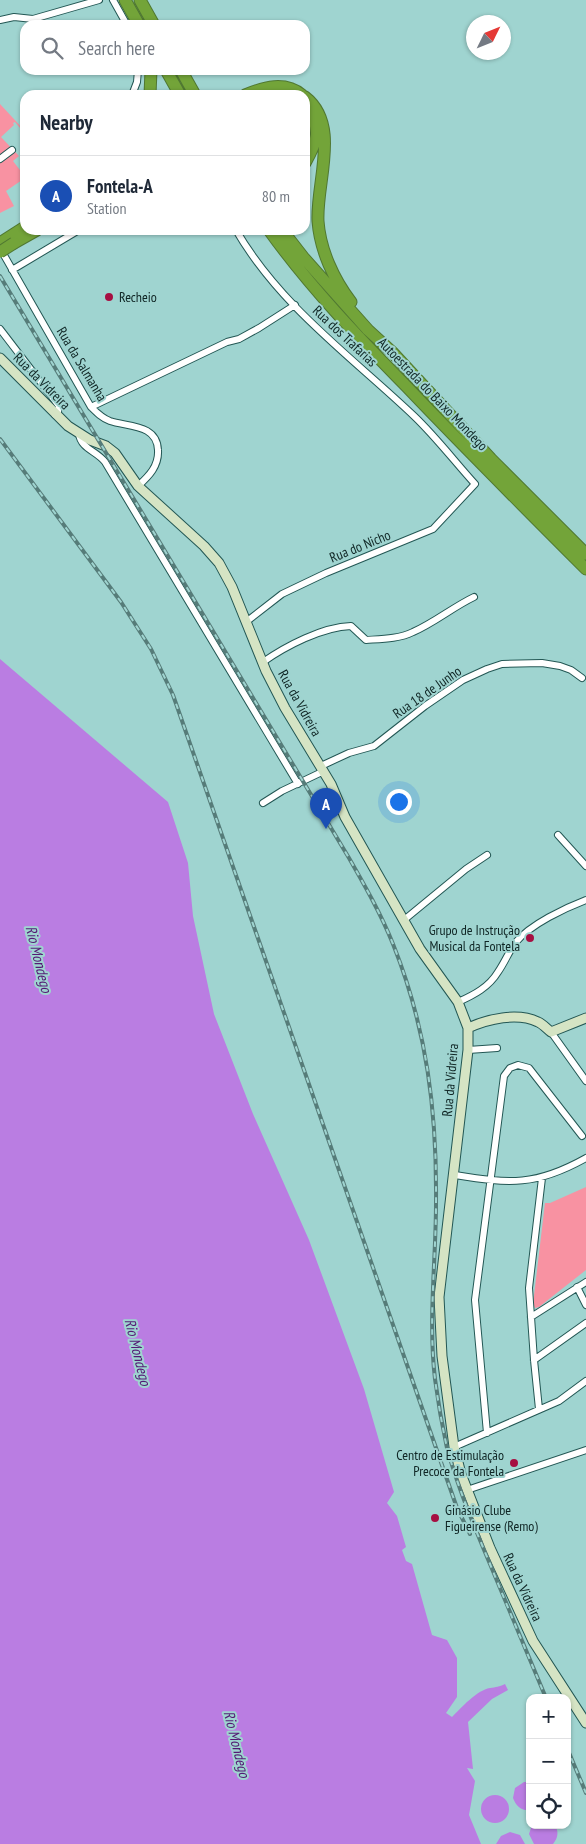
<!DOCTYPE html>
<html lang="en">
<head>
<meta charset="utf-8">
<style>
	body { margin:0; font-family:"PT Sans Narrow",sans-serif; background:#f2f2f3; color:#1f2937 }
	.controls { position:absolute; right:15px; bottom:15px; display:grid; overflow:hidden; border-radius:10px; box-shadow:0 1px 4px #0004 }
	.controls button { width:45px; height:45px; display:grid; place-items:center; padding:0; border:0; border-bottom:1px solid #e0e1e3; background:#fff; color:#1f2937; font:25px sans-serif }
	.compass { position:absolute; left:466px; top:15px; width:45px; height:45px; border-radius:50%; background:#fff; box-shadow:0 1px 4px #0004; rotate:47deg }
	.you { position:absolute; left:398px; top:801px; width:18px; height:18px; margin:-12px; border:4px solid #fff; border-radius:50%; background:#1a73e8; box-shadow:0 0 0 8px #1a73e833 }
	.badge { display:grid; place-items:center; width:32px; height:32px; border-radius:50%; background:#a60f42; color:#fff; font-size:16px; font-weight:700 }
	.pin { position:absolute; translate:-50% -41px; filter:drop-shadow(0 1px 2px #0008) }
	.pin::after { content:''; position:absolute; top:26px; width:18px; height:15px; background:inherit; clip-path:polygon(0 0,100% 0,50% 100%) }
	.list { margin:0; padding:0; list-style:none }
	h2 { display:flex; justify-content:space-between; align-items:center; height:65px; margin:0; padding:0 20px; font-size:21px }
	h2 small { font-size:16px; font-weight:400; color:#747a83 }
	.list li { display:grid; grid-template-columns:32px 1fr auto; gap:15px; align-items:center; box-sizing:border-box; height:80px; padding:0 20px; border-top:1px solid #e0e1e3 }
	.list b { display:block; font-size:19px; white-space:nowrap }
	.list p { margin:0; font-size:16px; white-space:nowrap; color:#747a83 }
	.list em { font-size:16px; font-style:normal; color:#747a83 }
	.icon { flex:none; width:28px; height:28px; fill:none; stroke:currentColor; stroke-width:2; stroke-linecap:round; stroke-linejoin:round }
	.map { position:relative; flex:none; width:586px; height:1844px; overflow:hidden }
	.search { position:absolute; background:#fff; box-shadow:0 1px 4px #0004; left:20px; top:20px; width:290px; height:55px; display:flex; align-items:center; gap:12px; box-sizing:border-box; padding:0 18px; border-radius:15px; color:#747a83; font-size:19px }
	.panel { position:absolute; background:#fff; box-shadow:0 1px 4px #0004; left:20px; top:90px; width:290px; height:145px; border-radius:15px }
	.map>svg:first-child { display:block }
	.green { fill:#f892a2 }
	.water { fill:#ba7de2 }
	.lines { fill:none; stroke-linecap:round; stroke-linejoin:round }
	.street-casing { stroke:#235754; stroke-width:8 }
	.secondary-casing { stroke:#235754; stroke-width:11 }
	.highway-casing { stroke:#507832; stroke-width:13 }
	.street { stroke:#fff; stroke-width:6 }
	.secondary { stroke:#d5e4c4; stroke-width:9 }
	.highway { stroke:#73a439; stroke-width:11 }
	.rail-casing { stroke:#567c79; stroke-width:4 }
	.rail { stroke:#9fd4d0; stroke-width:2; stroke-dasharray:5.5; stroke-linecap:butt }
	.highway-bridge-casing { stroke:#507832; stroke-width:13; stroke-linecap:butt }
	.highway-bridge { stroke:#73a439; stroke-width:11 }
	.poi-dot { fill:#a60f42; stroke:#9fd4d0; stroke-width:2 }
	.labels { text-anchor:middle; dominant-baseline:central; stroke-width:4; stroke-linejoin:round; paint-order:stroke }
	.poi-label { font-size:14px; fill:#0f2524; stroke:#9fd4d0; text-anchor:start }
	.street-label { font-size:14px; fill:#0f2524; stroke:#9fd4d0 }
	.water-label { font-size:15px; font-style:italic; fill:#541a74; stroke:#9fd4d0 }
</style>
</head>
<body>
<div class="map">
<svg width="586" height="1844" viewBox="0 0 586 1844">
	<rect width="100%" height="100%" fill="#9fd4d0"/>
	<path class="green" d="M0,104l25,27v3l-10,-12 -2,1 1,2 -13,12 18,19 -6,5 10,13 2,-1v5l-19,13 8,15 -14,7z
		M586,1187v83l-47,37 -4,1 -2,-4 12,-101h5z"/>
	<path class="water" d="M0,659l168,143 20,61 5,53 21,98 39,100 56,126 55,149 30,103 -7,11 10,13 9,31 -4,3 4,11 6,3 20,71 15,5 10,18v39l-11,16 6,4c9,-9 25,-27 38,-29 6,-1 9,-1 15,-4l3,6 -16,9 -24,23 5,47 -6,-1 8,13 -6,34 12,29h-481z
		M524,1782h6v28c-9,1 -14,-4 -17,-12l2,-10z
		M481 1809a14 14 0 1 1 28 0a14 14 0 1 1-28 0Z
		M532,1825h23c4,7 3,13 -2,19h-19l-5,-10z
		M510,1832l10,3 5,9h-29l5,-8z"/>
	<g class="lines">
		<defs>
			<path id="street" d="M113,0l14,25
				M0,20l14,-3 19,2 66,-19
				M132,95l5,-13 1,-12
				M0,159l12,-9
				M236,230c44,76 116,127 178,186 22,21 41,46 61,68l-42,45 -107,44 -44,21 -36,28
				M1,250l90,157c6,6 11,11 19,14 18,6 47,3 48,29 1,16 -9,26 -20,36
				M12,270l67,-40
				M0,329l59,77 -1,6 -3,3
				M91,407l136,-65 12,-3 20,-11 36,-23
				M79,434c2,15 18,17 26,28l193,322
				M263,662c23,-16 59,-35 88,-36l15,14c15,-1 33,-1 47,-8 21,-9 40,-25 61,-35
				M321,766l28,-13 25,-7 51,-40 38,-26 24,-11 15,-5 40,-1 18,3 11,4 11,8
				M263,803l19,-12 42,-20
				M558,835l28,31
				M404,920l62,-51 21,-14
				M458,1002c16,-7 31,-15 40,-30 7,-10 11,-21 18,-30 15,-18 49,-34 70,-42
				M551,1032l35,49
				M468,1050l29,-2
				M455,1175c55,9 81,11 131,-17
				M577,1287l9,18
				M531,1317l55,-35
				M534,1360l52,-37
				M539,1409l-5,-49 -5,-72 13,-110
				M487,1433l-12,-133 29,-224 6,-8 8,-3 11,3 53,68
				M454,1447l105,-46 27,-20
				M467,1490l119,-40"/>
			<path id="secondary" d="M0,358l68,68 22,14 16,6 9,7 23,33 66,60 15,17 13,24 34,84 19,37 46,76 14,33 75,132 38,53 10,26v22l-29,247 3,59 12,91 7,27 29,74 43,93 53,82
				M468,1028c20,-9 49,-16 70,-6 5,2 9,7 13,10l35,-14"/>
			<path id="highway" d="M125,0l14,25
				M140,0l14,25
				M166,70l14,25
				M181,70l14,25
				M150,95l1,-25
				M245,95c19,-8 40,-14 57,0
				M270,95h10
				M305,97c36,28 11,85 13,124 2,29 16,59 33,81
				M305,107c18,21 12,35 0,56
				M269,230c41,57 89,107 138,157 59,62 119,122 179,182
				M282,230l21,27 65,73 24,22 99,107 95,95
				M0,243l25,-16
				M14,243l23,-13"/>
		</defs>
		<use href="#street" class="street-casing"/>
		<use href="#secondary" class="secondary-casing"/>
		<use href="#highway" class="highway-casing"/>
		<use href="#street" class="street"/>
		<use href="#secondary" class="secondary"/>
		<use href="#highway" class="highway"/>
		<defs>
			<path id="rail" d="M0,276l349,582c16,28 32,56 44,86 34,85 44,168 43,259 0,58 -8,117 -1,176 3,23 7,46 12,69 11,40 27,78 43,116 18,44 37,89 56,134
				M0,439l121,163 30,47 22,46 284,813 13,26
				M567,1748l19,45"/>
		</defs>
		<use href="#rail" class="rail-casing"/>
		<use href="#rail" class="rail"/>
		<defs>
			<path id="highway-bridge" d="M0,252l14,-9"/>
		</defs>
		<use href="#highway-bridge" class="highway-bridge-casing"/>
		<use href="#highway-bridge" class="highway-bridge"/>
	</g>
	<g class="poi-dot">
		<circle cx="109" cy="297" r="5"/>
		<circle cx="530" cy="938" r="5"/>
		<circle cx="514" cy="1463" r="5"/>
		<circle cx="435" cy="1518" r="5"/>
	</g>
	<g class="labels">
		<g class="poi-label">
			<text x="119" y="297">Recheio</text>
			<text x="520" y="930" text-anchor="end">Grupo de Instrução<tspan x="520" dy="16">Musical da Fontela</tspan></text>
			<text x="504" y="1455" text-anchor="end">Centro de Estimulação<tspan x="504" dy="16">Precoce da Fontela</tspan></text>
			<text x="445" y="1510">Ginásio Clube<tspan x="445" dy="16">Figueirense (Remo)</tspan></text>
		</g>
		<g class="street-label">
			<text transform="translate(345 336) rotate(43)">Rua dos Trafarias</text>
			<text transform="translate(82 364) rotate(59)">Rua da Salmanha</text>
			<text transform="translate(42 381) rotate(45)">Rua da Vidreira</text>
			<text transform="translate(433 394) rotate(46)">Autoestrada do Baixo Mondego</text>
			<text transform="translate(360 546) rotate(-22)">Rua do Nicho</text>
			<text transform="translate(427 692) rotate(-35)">Rua 18 de Junho</text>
			<text transform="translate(300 703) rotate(61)">Rua da Vidreira</text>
			<text transform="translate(450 1080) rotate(-85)">Rua da Vidreira</text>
			<text transform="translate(523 1587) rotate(65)">Rua da Vidreira</text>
		</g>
		<g class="water-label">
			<text transform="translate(39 959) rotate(76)">Rio Mondego</text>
			<text transform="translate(138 1352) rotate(76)">Rio Mondego</text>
			<text transform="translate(237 1744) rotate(76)">Rio Mondego</text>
		</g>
	</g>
</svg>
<div class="controls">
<button>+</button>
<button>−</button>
<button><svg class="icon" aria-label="locate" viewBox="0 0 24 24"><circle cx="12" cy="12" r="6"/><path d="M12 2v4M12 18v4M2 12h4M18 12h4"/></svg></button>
</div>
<svg class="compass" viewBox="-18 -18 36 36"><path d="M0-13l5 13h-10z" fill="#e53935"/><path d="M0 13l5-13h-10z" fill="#747a83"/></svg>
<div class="you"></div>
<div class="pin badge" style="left:326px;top:829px;background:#1a4fb4">A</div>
<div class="search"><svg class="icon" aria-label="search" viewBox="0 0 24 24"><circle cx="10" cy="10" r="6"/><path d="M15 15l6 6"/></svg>Search here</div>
<section class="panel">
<h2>Nearby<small></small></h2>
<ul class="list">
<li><span class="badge" style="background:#1a4fb4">A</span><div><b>Fontela-A</b><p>Station</p></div><em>80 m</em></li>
</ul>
</section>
</div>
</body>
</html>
